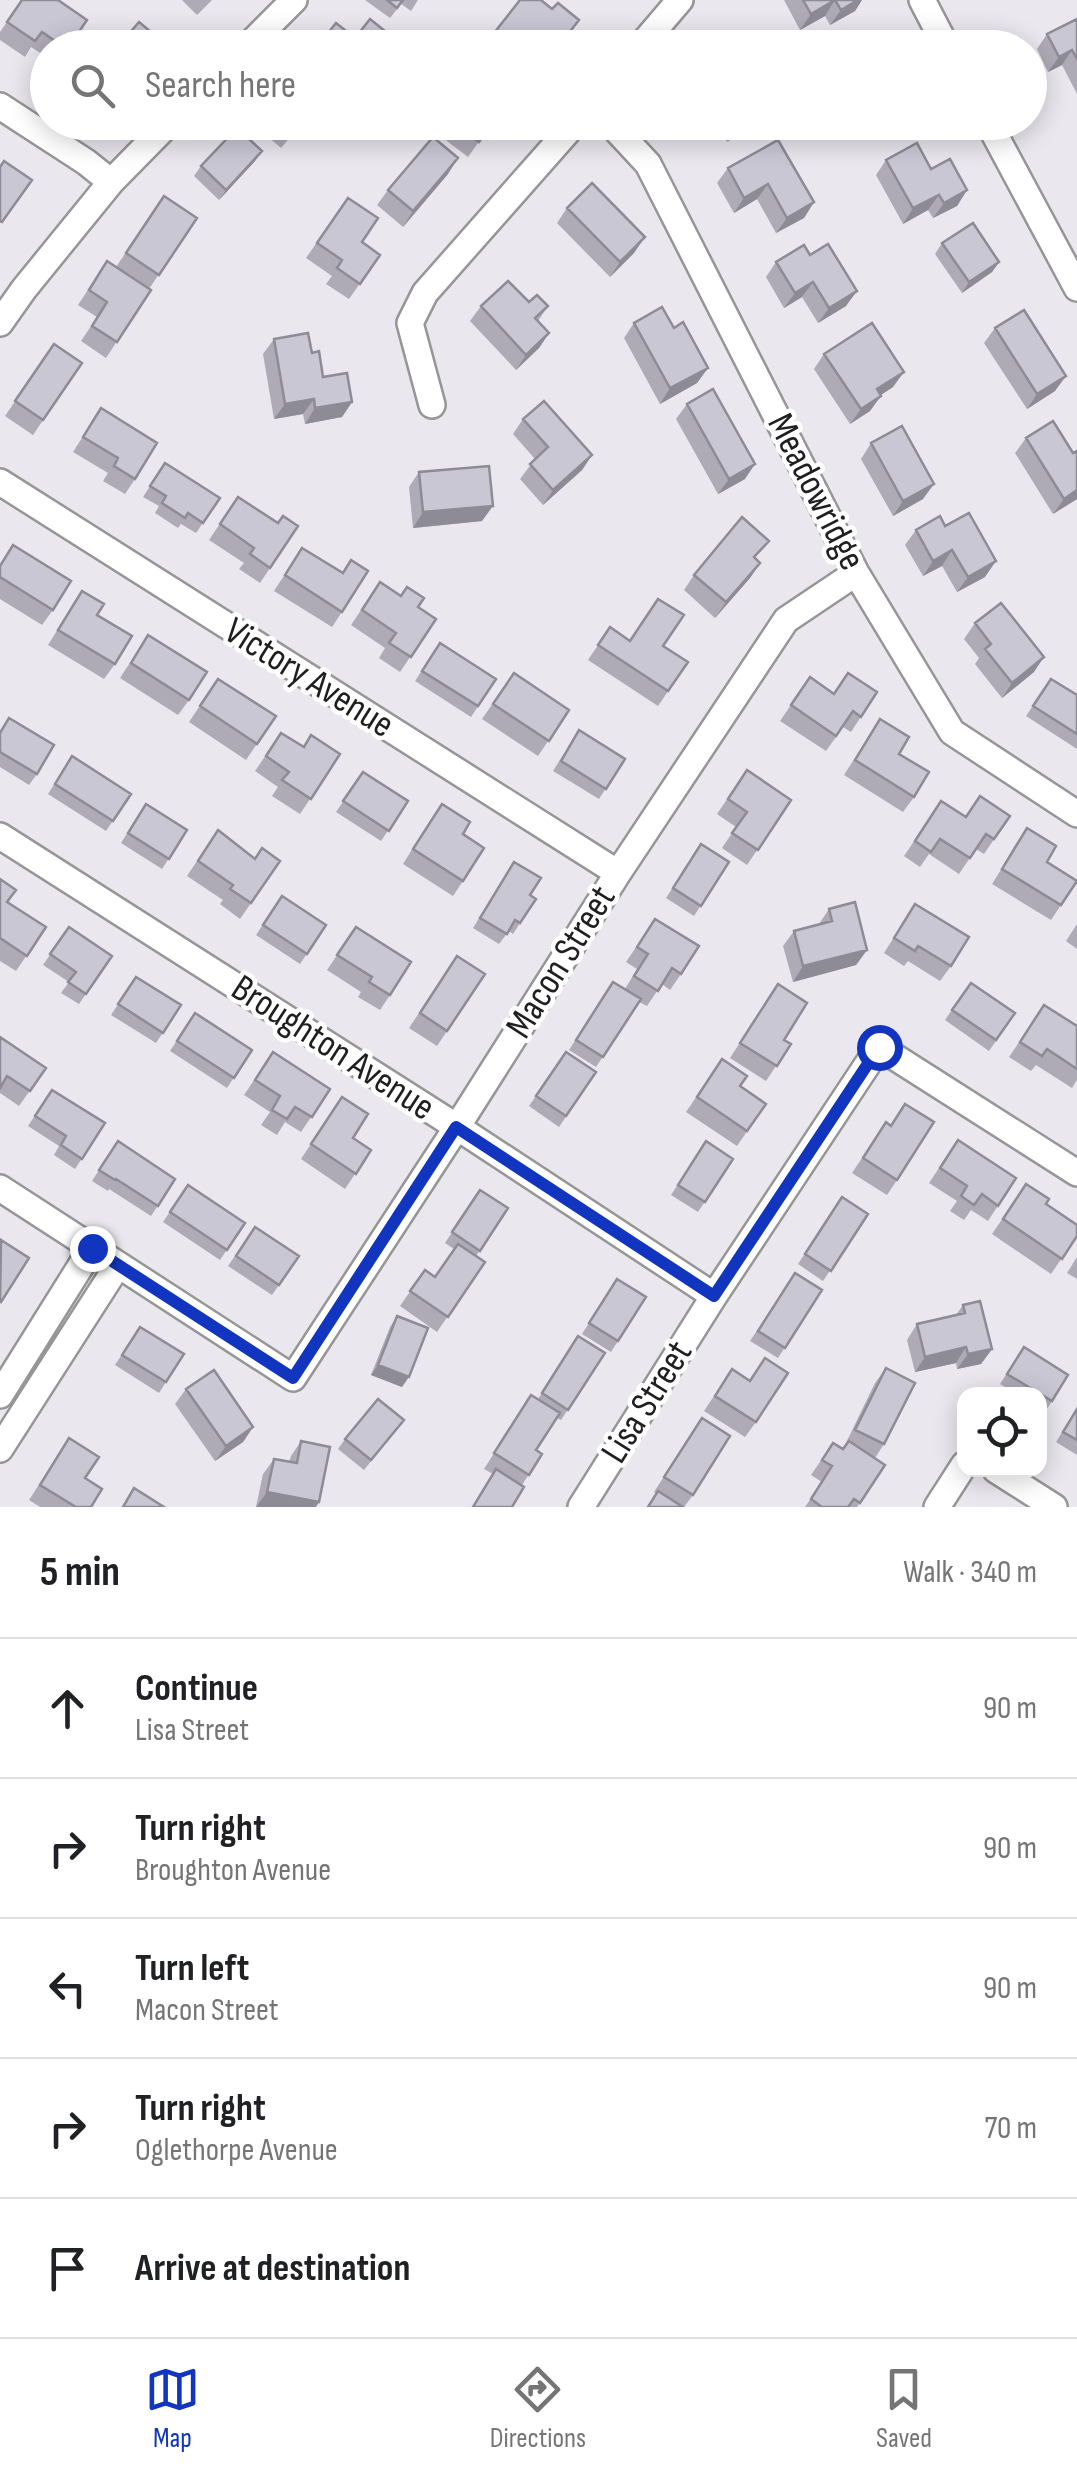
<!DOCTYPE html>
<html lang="en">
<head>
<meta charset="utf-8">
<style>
	body { margin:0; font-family:"Sofia Sans Condensed",sans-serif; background:#f6f6f6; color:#202124 }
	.controls { position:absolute; right:30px; bottom:30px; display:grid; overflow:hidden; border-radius:20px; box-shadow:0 5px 25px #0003 }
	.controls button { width:90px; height:90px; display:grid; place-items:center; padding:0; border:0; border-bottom:2px solid #e0e0e0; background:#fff; color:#202124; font:50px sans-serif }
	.stop { position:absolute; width:30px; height:30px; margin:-22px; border:8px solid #1135be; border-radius:50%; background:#fff }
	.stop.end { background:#1135be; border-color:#fff; box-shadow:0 2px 10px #0008 }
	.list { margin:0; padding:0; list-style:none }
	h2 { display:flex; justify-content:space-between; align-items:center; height:130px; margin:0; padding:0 40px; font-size:42px }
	h2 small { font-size:32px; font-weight:400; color:#757577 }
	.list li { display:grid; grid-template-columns:65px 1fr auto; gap:30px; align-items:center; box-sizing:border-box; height:140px; padding:0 40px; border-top:2px solid #e0e0e0 }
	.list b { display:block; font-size:38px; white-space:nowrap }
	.list p { margin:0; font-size:32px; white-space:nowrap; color:#757577 }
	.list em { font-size:32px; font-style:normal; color:#757577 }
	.icon { flex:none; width:55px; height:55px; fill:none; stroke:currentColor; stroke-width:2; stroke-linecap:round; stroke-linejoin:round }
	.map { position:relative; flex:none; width:1077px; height:1507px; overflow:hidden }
	.search { position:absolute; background:#fff; box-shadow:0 5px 25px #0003; left:30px; right:30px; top:30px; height:110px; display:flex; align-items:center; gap:25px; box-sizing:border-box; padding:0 35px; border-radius:55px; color:#757577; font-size:38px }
	.sheet { height:830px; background:#fff }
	nav { display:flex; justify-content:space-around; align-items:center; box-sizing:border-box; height:140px; border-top:2px solid #e0e0e0; background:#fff; font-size:28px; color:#757577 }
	nav a { display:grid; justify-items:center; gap:5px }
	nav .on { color:#1135be }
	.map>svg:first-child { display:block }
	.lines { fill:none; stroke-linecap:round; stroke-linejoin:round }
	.minor-casing { stroke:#969696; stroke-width:30 }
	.minor { stroke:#fff; stroke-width:25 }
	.wall { fill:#aeabb7 }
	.shaded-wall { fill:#8d8b95 }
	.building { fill:#cac7d5; stroke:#8d8b95; stroke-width:2.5 }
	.route { stroke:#1135be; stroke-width:12 }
	.labels { text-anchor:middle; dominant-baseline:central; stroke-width:9; stroke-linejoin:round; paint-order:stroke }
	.street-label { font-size:38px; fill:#1f1f1f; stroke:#fff }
</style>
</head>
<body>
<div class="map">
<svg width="1077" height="1507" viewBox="0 0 1077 1507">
	<rect width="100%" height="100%" fill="#eae7ef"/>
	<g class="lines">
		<defs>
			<path id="minor" d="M922,0l25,48
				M246,48l48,-48
				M639,48l41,-48
				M0,106l86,56 25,20
				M609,122l39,42 208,409 96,159 125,82
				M988,122l89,166
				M0,323l24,-34 87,-107 59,-60
				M432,405l-22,-82 15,-30 151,-171
				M0,482l618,391
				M0,836l457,291 257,169
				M0,1188l293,190 164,-251 161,-254 168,-253 70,-47
				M0,1395l92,-147
				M0,1449l118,-184
				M996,1470l58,37
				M581,1507l133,-211 165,-249 198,126
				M937,1507l27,-42"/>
		</defs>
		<use href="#minor" class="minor-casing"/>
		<use href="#minor" class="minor"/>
	</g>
	<path class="wall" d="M22,0l46,48h-20v10l-17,-11 -6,10 -25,-17v-8z
		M182,0h30l-15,15z
		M365,0h53l-7,11 -10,-7 -11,14z
		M784,0h78l-7,11 -25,14 -5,-9 -25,14z
		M552,9l27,11 -20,28h-76l11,-15z
		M1077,19v75l-15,-29 -14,7 -11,-23 10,-15z
		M267,122h36l-22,26 -20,-17z
		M436,122h57l-25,35 -37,-28z
		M714,122h41l-28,20z
		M873,122h37l-27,16z
		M886,160l45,9 36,21 -10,16 -24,12 -5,-8 -25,14 -27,-49z
		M255,161l-36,39 -25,-24 7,-10z
		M728,168l86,34 -10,16 -28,15 -19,-34 -23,14 -17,-30z
		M448,174l-45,53 -26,-22 11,-15z
		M164,196l33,22 -48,71 2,1 -45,68 -25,-17 16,-24 -19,-12 29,-44 9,6z
		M348,198l14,44 18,13 -31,44 -23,-15 6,-8 -26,-18z
		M567,208l67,45 -24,24 -53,-54z
		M942,243l57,19 -7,10 -30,21 -27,-39z
		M804,245l42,61 -28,17 -16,-26 -18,11 -18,-31 10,-15z
		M529,302l19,4 -10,15 11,12 -10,15 -23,22 -46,-49 11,-15z
		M634,323l40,5 34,40 -11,15 -37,21 -36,-66z
		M995,328l60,63 -28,18 -43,-66z
		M274,339l38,14 11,24 29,25 -10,15 -37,7 -2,-10 -29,5 -11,-65z
		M54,344l28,19 -49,72 -28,-19z
		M824,354l69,33 -13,8 -10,16 -20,13 -36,-55z
		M687,404l58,75 -27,15 -42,-75z
		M101,408l34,71 -10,15 -22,-13 5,-8 -35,-21z
		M523,419l69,36 -10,15 -39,35 -23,-26 15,-20 -22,-25z
		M1026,438l51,61 -24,15 -38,-61z
		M871,443l52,56 -30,17 -32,-57z
		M165,463l55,35 -24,35 -15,-9 -3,4 -23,-15 4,-7 -16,-9z
		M419,472l63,49 -69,7 -4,-41z
		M238,497l40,26 20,3 -38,57 -21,-14 5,-6 -35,-23z
		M945,526l40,51 -28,15 -15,-26 -19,10 -18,-31 11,-15z
		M13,545l40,65 -11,15 -42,-26v-35z
		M302,548l40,25 9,-13 -9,52 -10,15 -58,-36z
		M756,559l4,4 -10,15 -35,40 -31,-28 10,-15z
		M380,582l56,37 -36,53 -21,-14 6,-10 -34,-23z
		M82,591l15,24 18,49 -11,15 -56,-34z
		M975,623l59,49 -32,26 -27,-34 4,-6 -15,-19z
		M610,627l20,13 33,6 25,16 -30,44 -70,-46z
		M148,635l41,65 -11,15 -58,-37z
		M440,643l56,36 -25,38 -56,-36z
		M514,673l55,37 -31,46 -56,-37z
		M810,677l24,16 43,-1 -26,40 -8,-5 -17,24 -46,-30z
		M218,679l58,37 -30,44 -57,-38z
		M1051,679l26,16v54l-51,-33z
		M9,718l28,56 -8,11 -29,-18v-35z
		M880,719l19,35 15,43 -11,15 -59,-37z
		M281,733l22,14 37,7 -40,60 -28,-18 6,-9 -23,-16z
		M572,741l53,18 -26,40 -46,-28z
		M72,756l59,38 -25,37 -58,-37z
		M747,770l44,30 -44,65 -25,-17 14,-21 -19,-13z
		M363,772l45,29 -27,40 -45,-29z
		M941,801l25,16 44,-1 -26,38 -8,-5 -17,25 -30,-20 -9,13 -16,-11z
		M146,804l41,26 -25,39 -41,-26z
		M431,819l32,15v47l-10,15 -50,-32z
		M1027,828l20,34 14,43 -10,15 -59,-36z
		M218,830l36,29 26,2 -40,58 -20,-15 3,-4 -36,-24z
		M701,844l28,18 -35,54 -28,-18z
		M514,862l6,61 -7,11 -4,-3 -10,13 -26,-16z
		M0,879l7,23 39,25 -30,44 -16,-10z
		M282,896l44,29 -26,39 -44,-29z
		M915,904l36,62 -11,15 -32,-20 -4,5 -20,-13z
		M829,909l38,41 -11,15 -63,17 -10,-36 11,-15 25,-7z
		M655,919l26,55 -11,16 -8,-6 -15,22 -8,-4 -43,65 -27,-17 37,-58 19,-3 12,-20 -11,-7z
		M1077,924v25l-11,-8z
		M69,927l43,29 -33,48 -18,-11 8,-11 -26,-17z
		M356,927l34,68 -10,15 -22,-13 3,-5 -34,-22z
		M457,956l28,18 -48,72 -28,-18z
		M136,977l45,28 -25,38 -45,-28z
		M971,983l44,30 -26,38 -44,-31z
		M778,984l6,56 7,4 -25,37 -36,-23z
		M1044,1005l33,21v54l-5,8 -36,-23 -5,6 -22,-14z
		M195,1013l57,37 -25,38 -57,-37z
		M0,1037l46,31 -27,38 -19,-13z
		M273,1052l57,37 -29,43 -16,-10 -8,13 -16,-10 9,-13 -26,-17z
		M566,1052l30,20 -37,55 -30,-21z
		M722,1059l18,27 26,18 -29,42 -51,-34z
		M52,1090l53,33 -30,46 -21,-14 5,-9 -31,-20z
		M342,1097l11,41 18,12 -26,39 -44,-30z
		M905,1104l-8,76 -10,15 -35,-22 34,-51 5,4z
		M958,1140l58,38 -28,43 -17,-11 -7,10 -14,-9 7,-10 -28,-18z
		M118,1141l57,38 -24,37 -42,-27 -1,2 -16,-10z
		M706,1141l27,18 -35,53 -27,-17z
		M1026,1184l51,52 -26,38 -59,-40z
		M188,1185l57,38 -25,37 -57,-38z
		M480,1190l28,18 -32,48 9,6 -48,70 -37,-26 25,-36 10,7 19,-28 -9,-6z
		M842,1197l26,17 -45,67 -25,-17z
		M255,1227l44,29 -27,39 -44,-29z
		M1077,1257v22l-10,-6z
		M795,1273l27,17 -44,68 -28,-17z
		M617,1279l29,18 -35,55 -29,-18z
		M963,1305l29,44 -11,15 -24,5 -1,-6 -41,9 -8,-32 10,-16 39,-9z
		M397,1316l5,71 -31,-12 19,-48z
		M140,1327l44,27 -25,39 -44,-28z
		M578,1336l27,17 -44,67 -4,-2 -21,32 6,4 -20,31 -10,22h-40l21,-33 -9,-5 47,-74 7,4z
		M1024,1347l28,54 -7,11 -5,-4v-14h-23l-17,-10z
		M765,1358l-9,64 -11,15 -41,-26 28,-42 18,11z
		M886,1368l-2,76 -9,14 10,7 -28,42h-52l17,-25 -11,-7 22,-32 10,6 32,-66z
		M186,1389l67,38 -10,15 -28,19 -40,-57z
		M1077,1408v47l-21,-13z
		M702,1418l-9,77 -9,12h-37l9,-14 -2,-1z
		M404,1420l-40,50 -26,-21 7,-10z
		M69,1438l16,40 6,29h-51l-11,-7z
		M301,1441l29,6 -74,60 7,-33 11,-15 15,3 2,-6z"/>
	<path class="shaded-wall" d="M835,0l-10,16 -25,14 11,-16z
		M858,0h4l-7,11 -25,14 11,-15z
		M1072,50l-10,15 -14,7 11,-15z
		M744,122h11l-28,20 11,-15z
		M894,122h16l-27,16z
		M262,151l-7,10 -36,39 7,-10z
		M458,158l-10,16 -45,53 10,-16z
		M768,184l-11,15 -23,14 10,-15z
		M967,190l-10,16 -24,12 11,-15z
		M939,195l-11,15 -25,14 10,-16z
		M814,202l-10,16 -28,15 11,-15z
		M645,237l-11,16 -24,24 10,-15z
		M999,262l-7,10 -30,21 7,-11z
		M813,282l-11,15 -18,11 11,-15z
		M857,291l-11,15 -28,17 11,-15z
		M549,333l-10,15 -23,22 10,-15z
		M708,368l-11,15 -37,21 10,-16z
		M904,372l-11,15 -27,18 11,-16z
		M1066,376l-11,15 -28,18 10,-15z
		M881,396l-11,15 -20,13 11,-15z
		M314,399l-11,15 -29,5 11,-15z
		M352,402l-10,15 -37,7 10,-16z
		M592,455l-10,15 -39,35 10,-15z
		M755,464l-10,15 -27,15 11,-15z
		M934,484l-11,15 -30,17 10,-15z
		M1077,490v9l-24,15 11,-15z
		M493,506l-11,15 -69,7 10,-16z
		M952,550l-10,16 -19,10 10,-15z
		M996,561l-11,16 -28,15 11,-15z
		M760,563l-10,15 -35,40 11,-16z
		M1044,657l-10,15 -32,26 10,-15z
		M867,950l-11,15 -63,17 10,-16z
		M966,1347l-10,16 -41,9 10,-15z
		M992,1349l-11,15 -24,5 11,-15z
		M378,1365l31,12 -7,10 -31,-12z
		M253,1427l-10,15 -28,19 11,-15z
		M267,1492l52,10 -3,5h-60z"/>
	<path class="building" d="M22,0h36l29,20 -19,28h-3l-23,-16 -7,9 -28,-19z
		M387,0h16l-6,8z
		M520,0h21l11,9 6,-6 21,17 -22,28 -19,-15 -12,15h-14l-18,-15z
		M803,0h55l-17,10 -6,-10 -24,14z
		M370,19l26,21 -7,8 -72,-1 19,-24 19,15z
		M1077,19v40l-5,-9 -13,7 -12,-23z
		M139,22l25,21 -4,5h-43z
		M883,39l5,9h-20z
		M740,40l5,8h-16z
		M270,122h31l-12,16z
		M452,122h41l-14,20z
		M237,128l25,23 -36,39 -25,-24z
		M433,137l25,21 -45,53 -25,-21z
		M778,140l36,62 -27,16 -19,-34 -24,14 -16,-30z
		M917,143l14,26 19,-10 17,31 -23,13 -5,-8 -26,13 -27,-48z
		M4,161l28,19 -30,42 -2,-1v-54z
		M592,183l53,54 -25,25 -53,-54z
		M164,196l33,22 -38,57 -33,-22z
		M348,198l30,20 -16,24 18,13 -20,29 -23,-16 5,-8 -25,-17z
		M973,223l26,39 -30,20 -27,-39z
		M828,244l29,47 -28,17 -16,-26 -18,11 -19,-31 28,-17 6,10z
		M107,261l44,29 -34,52 -25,-16 15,-24 -18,-12z
		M508,281l21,21 8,-7 11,11 -13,12 14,15 -23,22 -45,-49z
		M662,307l12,21 9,-6 25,46 -38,20 -36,-65z
		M1024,310l42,66 -29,18 -42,-66z
		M872,323l32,49 -27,17 4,7 -20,13 -37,-55z
		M308,333l4,20 7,-2 4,26 24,-4 5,29 -37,6 -1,-9 -29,5 -11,-65z
		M54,344l28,19 -39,57 -28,-19z
		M713,389l42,75 -26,15 -42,-75z
		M544,401l48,54 -39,35 -23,-26 18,-17 -25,-28z
		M101,408l56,35 -22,36 -21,-13 4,-8 -35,-21z
		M1053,421l20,32 4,-2v39l-13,9 -38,-61z
		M902,426l32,58 -31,17 -32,-58z
		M165,463l55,35 -17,25 -15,-10 -3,5 -23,-15 4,-7 -16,-10z
		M489,466l4,40 -70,6 -4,-40z
		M238,497l40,26 5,-7 15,10 -28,42 -20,-14 4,-6 -34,-24z
		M969,513l27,48 -28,16 -16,-27 -19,11 -17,-31 24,-14 5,10z
		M742,517l27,24 -15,16 6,6 -34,39 -32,-27z
		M13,545l58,36 -18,29 -53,-33v-11z
		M302,548l41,25 8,-13 17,11 -26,41 -57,-37z
		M380,582l21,14 6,-9 17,11 -6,9 18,12 -25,38 -22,-14 7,-10 -34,-23z
		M82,591l22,13 -7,11 35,21 -17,28 -57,-34z
		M658,599l26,16 -21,31 25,16 -20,29 -70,-46 12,-18 20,14z
		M1001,603l43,54 -32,26 -27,-34 6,-5 -16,-21z
		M148,635l59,37 -18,28 -58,-37z
		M440,643l56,36 -18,27 -56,-35z
		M514,673l55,37 -20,31 -56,-37z
		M848,673l29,19 -16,25 -8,-6 -17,25 -45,-31 19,-28 24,17z
		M218,679l58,37 -19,28 -57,-38z
		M1051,679l26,16v39l-44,-28z
		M9,718l45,27 -17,29 -37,-22v-19z
		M880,719l29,18 -10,17 30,18 -15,25 -59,-37z
		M579,730l46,29 -19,30 -45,-28z
		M281,733l23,14 7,-12 29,19 -29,45 -29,-19 7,-8 -23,-16z
		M72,756l59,38 -18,27 -58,-37z
		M747,770l44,30 -33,50 -26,-17 15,-21 -19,-13z
		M363,772l45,29 -19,30 -46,-30z
		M980,796l30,20 -16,23 -8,-5 -16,24 -30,-19 -9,13 -16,-11 26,-40 25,16z
		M146,804l41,26 -18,29 -41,-26z
		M442,804l28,18 -7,12 21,14 -21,33 -50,-32z
		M1027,828l29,18 -9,16 30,19 -16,24 -59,-36z
		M218,830l37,29 7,-11 18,13 -29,42 -21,-14 3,-4 -35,-24z
		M701,844l28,18 -28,44 -28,-18z
		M514,862l27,16 -11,17 6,4 -16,24 -5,-3 -8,14 -27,-16z
		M0,879l16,11 -9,12 39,25 -19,29 -27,-18z
		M282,896l44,29 -19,29 -44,-29z
		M855,902l12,48 -64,16 -9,-35 38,-10 -3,-12z
		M915,904l54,33 -18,29 -33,-20 -3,5 -21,-13z
		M655,919l44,27 -18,28 -9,-6 -14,23 -24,-15 14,-22 -11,-7z
		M69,927l43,29 -26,38 -18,-12 8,-10 -26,-18z
		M356,927l55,35 -21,33 -21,-13 3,-5 -35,-22z
		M457,956l28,18 -38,57 -27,-18z
		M136,977l45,28 -18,28 -45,-29z
		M613,982l28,17 -38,58 -27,-17z
		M971,983l44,30 -19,27 -44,-30z
		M778,984l29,19 -23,37 7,4 -14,22 -37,-23z
		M1044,1005l33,21v43l-30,-20 -5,7 -22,-14z
		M195,1013l57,37 -18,28 -57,-37z
		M0,1037l46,31 -16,23 -23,-15 -7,12z
		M273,1052l57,37 -18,28 -17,-10 -8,12 -15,-9 8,-14 -25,-16z
		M566,1052l30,20 -30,44 -30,-20z
		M722,1059l25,17 -7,10 26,18 -19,27 -50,-34z
		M52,1090l53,33 -23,36 -21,-14 5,-9 -31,-20z
		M342,1097l26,17 -15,24 18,12 -15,24 -45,-30z
		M905,1104l29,18 -37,58 -34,-22 23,-36 5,4z
		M958,1140l58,38 -18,28 -16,-12 -8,11 -13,-9 6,-10 -27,-18z
		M118,1141l57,38 -17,27 -42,-27 -1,1 -16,-10z
		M706,1141l27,18 -28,43 -27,-17z
		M1026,1184l23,15 -3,5 31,21v11l-15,23 -59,-40z
		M188,1185l57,38 -18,27 -57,-38z
		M480,1190l28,18 -28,43 -28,-19z
		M842,1197l26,17 -37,57 -26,-17z
		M255,1227l44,29 -20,29 -43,-29z
		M1,1240l28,18 -28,44 -1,-1z
		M458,1244l27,18 -37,55 -38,-26 15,-21 10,7z
		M795,1273l27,17 -37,58 -27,-17z
		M617,1279l29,18 -28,44 -29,-18z
		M980,1301l12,48 -24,5 -2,-7 -41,10 -8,-33 48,-11 -2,-8z
		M397,1316l31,12 -19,49 -31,-12z
		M140,1327l44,27 -18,28 -44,-27z
		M578,1336l27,17 -37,57 -26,-17z
		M1024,1347l44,28 -16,26 -45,-27z
		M765,1358l23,15 -32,49 -41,-26 17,-27 18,12z
		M886,1368l29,15 -31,61 -29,-14z
		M214,1370l39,57 -27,19 -40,-57z
		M531,1395l29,18 -24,37 6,4 -13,21 -35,-22z
		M378,1399l26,21 -33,40 -26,-21z
		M1077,1409v31l-14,-8z
		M702,1418l28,18 -37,59 -29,-18z
		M69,1438l30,19 -14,21 17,11 -11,18h-15l-36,-22z
		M301,1441l29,6 -11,55 -52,-10 7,-33 23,4z
		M849,1441l36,24 -25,38 -6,-4 -6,8h-26l-11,-8 21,-33 -10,-6 11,-17 10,6z
		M496,1469l28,18 -12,20h-39z
		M134,1488l30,19h-41z
		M658,1491l25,16h-35z"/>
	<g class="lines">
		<path class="route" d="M92,1248l201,130 163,-251 258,169 165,-249"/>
	</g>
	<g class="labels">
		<g class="street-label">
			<text transform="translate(816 492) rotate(63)">Meadowridge</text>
			<text transform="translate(309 678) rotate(32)">Victory Avenue</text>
			<text transform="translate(561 962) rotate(-58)">Macon Street</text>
			<text transform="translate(333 1048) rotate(33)">Broughton Avenue</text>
			<text transform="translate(647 1402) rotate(-58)">Lisa Street</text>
		</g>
	</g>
</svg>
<div class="controls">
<button><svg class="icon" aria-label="locate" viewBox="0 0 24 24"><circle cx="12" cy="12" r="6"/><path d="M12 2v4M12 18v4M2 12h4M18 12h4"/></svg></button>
</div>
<div class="stop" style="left:879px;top:1047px"></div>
<div class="stop end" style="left:92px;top:1248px"></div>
<div class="search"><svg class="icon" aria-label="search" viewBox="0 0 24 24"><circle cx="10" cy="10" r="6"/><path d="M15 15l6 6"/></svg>Search here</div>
</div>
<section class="sheet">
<h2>5 min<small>Walk · 340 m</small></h2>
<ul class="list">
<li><svg class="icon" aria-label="ahead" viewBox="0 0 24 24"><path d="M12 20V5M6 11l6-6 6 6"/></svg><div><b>Continue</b><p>Lisa Street</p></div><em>90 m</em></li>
<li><svg class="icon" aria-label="right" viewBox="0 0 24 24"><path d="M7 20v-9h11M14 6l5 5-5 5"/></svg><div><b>Turn right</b><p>Broughton Avenue</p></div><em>90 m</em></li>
<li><svg class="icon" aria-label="left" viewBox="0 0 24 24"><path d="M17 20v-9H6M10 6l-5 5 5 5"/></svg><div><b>Turn left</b><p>Macon Street</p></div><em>90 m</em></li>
<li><svg class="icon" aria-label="right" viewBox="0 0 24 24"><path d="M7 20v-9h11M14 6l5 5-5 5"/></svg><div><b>Turn right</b><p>Oglethorpe Avenue</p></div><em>70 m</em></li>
<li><svg class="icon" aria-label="arrive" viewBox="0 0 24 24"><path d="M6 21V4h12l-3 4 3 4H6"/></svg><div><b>Arrive at destination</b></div></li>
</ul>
</section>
<nav>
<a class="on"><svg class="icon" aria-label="map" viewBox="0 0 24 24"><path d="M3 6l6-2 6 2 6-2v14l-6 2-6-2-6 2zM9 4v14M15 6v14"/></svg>Map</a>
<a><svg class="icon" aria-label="directions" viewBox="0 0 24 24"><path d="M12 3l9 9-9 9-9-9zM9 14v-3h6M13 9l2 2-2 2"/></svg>Directions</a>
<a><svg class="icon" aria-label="saved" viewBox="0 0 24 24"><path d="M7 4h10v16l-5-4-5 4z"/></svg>Saved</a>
</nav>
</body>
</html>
